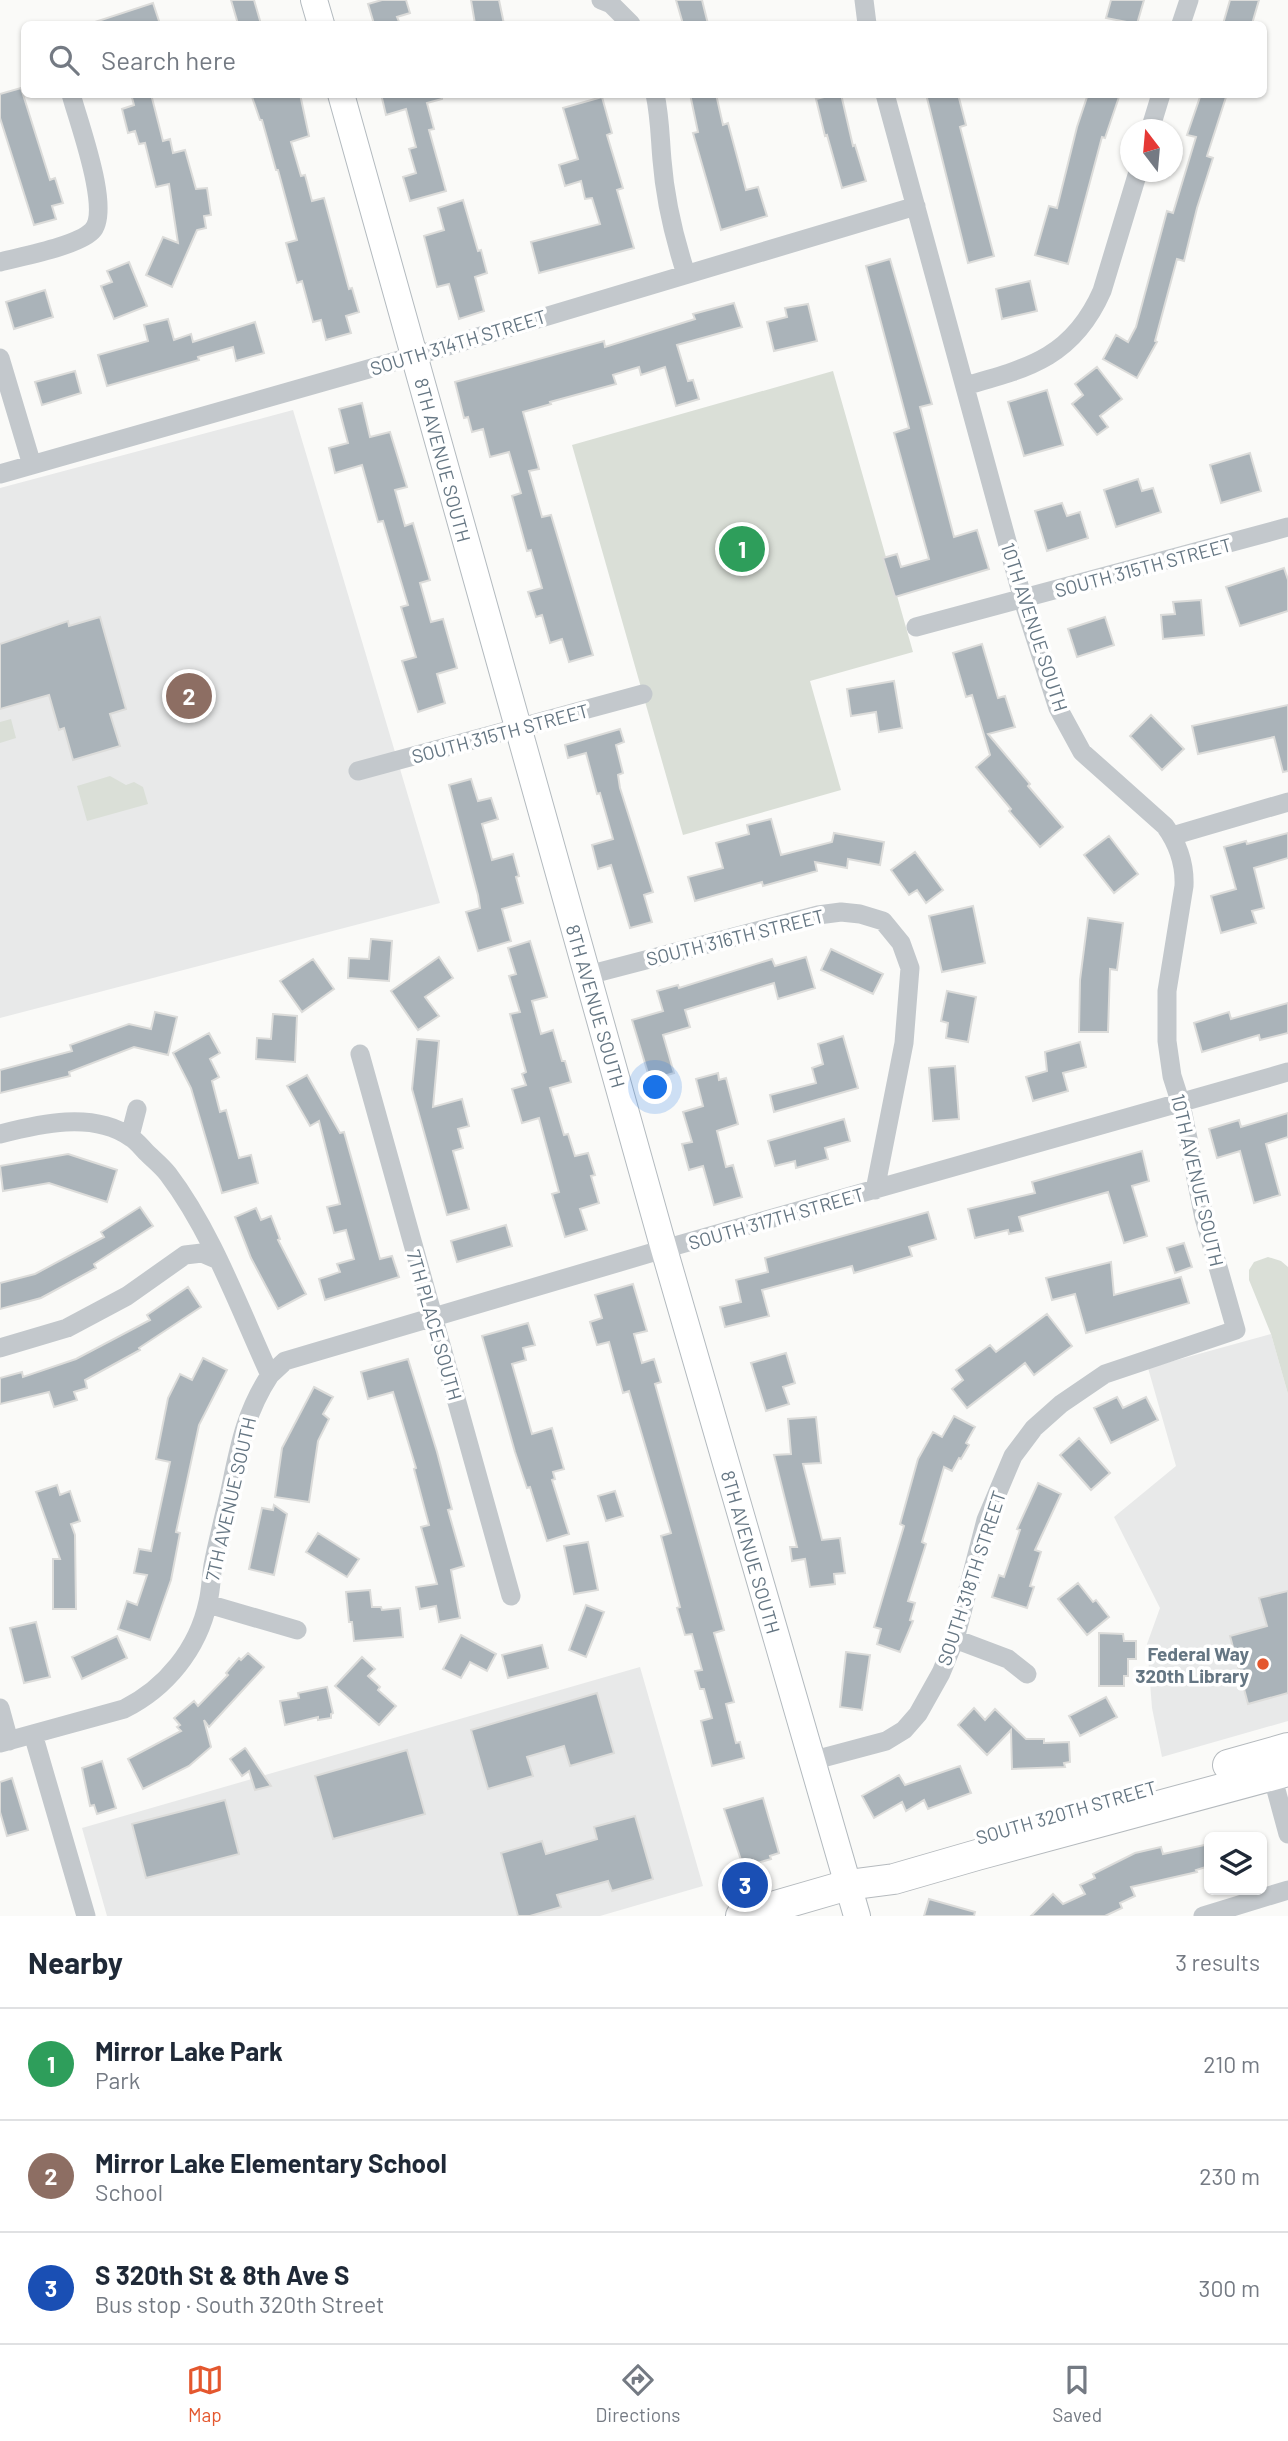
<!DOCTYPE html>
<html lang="en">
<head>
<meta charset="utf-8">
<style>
	body { margin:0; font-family:Barlow,sans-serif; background:#f2f2f3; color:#1f2937 }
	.controls { position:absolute; right:21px; bottom:21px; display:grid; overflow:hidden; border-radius:10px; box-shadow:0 2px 5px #0004 }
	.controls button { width:63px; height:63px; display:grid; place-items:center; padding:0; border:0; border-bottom:2px solid #e0e1e3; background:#fff; color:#1f2937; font:35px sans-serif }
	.compass { position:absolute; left:1120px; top:119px; width:63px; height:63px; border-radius:50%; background:#fff; box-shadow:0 2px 5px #0004; rotate:344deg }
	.you { position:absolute; left:656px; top:1088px; width:24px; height:24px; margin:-18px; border:5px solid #fff; border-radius:50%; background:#1a73e8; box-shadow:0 0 0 10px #1a73e833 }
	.badge { display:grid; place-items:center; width:46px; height:46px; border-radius:50%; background:#e4572e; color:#fff; font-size:23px; font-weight:700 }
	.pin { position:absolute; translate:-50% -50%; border:4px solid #fff; box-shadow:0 2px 7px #0006 }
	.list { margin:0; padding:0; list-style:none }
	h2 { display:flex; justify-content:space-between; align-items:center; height:91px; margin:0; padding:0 28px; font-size:30px }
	h2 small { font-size:23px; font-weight:400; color:#747a83 }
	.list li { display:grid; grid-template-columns:46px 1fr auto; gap:21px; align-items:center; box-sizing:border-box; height:112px; padding:0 28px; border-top:2px solid #e0e1e3 }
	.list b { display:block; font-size:26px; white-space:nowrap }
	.list p { margin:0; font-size:23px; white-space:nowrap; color:#747a83 }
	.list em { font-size:23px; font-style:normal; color:#747a83 }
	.icon { flex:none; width:38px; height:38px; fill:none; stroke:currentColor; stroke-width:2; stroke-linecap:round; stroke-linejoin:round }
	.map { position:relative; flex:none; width:1288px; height:1916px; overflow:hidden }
	.search { position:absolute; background:#fff; box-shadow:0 2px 5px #0004; left:21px; right:21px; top:21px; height:77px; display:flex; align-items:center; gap:18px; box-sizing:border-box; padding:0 24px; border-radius:10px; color:#747a83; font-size:26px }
	.sheet { height:427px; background:#fff }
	nav { display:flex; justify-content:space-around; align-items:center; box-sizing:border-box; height:98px; border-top:2px solid #e0e1e3; background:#fff; font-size:19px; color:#747a83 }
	nav a { display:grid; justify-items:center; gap:4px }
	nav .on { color:#e4572e }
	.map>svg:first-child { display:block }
	.built { fill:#e8e9e9 }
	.green { fill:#dadfd7 }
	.building { fill:#aab3b9; stroke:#dcdcda; stroke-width:2 }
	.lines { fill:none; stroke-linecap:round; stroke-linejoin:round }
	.secondary-casing { stroke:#b3babf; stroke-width:28 }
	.primary-casing { stroke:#b5babe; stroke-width:32 }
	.street { stroke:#c3c8cc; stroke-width:19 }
	.secondary { stroke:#fff; stroke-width:26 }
	.primary { stroke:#fff; stroke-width:30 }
	.poi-dot { fill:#e4572e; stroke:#fff; stroke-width:2.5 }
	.labels { text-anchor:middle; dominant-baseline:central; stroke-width:7; stroke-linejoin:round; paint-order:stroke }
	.street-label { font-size:19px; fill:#657683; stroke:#fff }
	.poi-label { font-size:19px; font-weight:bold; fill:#657683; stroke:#fff; text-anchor:end }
</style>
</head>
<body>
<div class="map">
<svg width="1288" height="1916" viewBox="0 0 1288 1916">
	<rect width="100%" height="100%" fill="#fafaf8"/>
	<path class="built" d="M293,410l147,493 -440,115v-530z
		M1271,1334l17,60v327l-126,36 -10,-49 -5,-64 13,-36 -46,-91 62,-51 -28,-98z
		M640,1667l63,219 -103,30h-493l-25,-88z"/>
	<path class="green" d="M833,371l80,281 -103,29 31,109 -158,45 -111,-390z
		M11,719l5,19 -16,5v-21z
		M110,776l16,9 8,-3 9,5 5,17 -61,17 -10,-35z
		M1268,1257l13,4 7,6v127l-17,-60 -22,-54v-10l5,-8z"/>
	<path class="building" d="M231,0h23l7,24h-23z
		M382,0h24l4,13 -13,4 3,7h-26l-6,-20z
		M471,0h28l5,24h-29z
		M676,0h26l6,24h-25z
		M1111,0h33l-7,24 -31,-6z
		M1230,0h29l-7,24h-29z
		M153,3l7,21h-65v-2z
		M21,88l29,92 5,-2 8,25 -11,3 4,13 -22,6 -34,-107v-24z
		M131,94h20l12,47 7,-2 3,14 12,-3 11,39 11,-1 4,27 -7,1 2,12 -9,2 -25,57 -26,-12 17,-38 15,6 -9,-59 -13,3 -11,-44 -6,1 -4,-13 -7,2 -6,-24 12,-4z
		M251,94h49l9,42 -18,6 10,34 4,-1 7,26 12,-3 25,91 3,-1 7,24 -13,4 5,17 -25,7 -5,-20 -8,2 -11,-41 -5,2 -11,-40 11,-3 -19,-70h-2l-14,-50h-2z
		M381,94h61v5l-15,4 7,26 -5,1 17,61 -36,10 -7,-24 13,-4 -7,-24 7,-2 -10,-38 -20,6z
		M690,94h26l7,31 5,-2 18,67 12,-3 9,29 -46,14 -28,-97 5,-1z
		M836,94h5l12,52 2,-1 11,36 -24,7 -15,-53 -2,1 -9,-37z
		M926,94h32l8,31 -6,2 34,129 -26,7z
		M1088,94h32l-15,44 -3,-1 -34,127 -33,-9 14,-49 8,2 20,-81z
		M1201,94h26l-20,62 6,2 -16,50 -13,53 -7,-2 -22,82 2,1 -20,36 -34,-19 13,-24 12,7 8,-15 31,-116 6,2 23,-76 -9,-2z
		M602,97l10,36 -5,2 16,53 -6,2 17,58 -95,25 -8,-31 69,-18 -8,-26 -7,1 -4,-18 -16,5 -6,-21 19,-6 -15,-51z
		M463,200l15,51 3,-1 6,23 -12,4 9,34 -25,8 -10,-35 -12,3 -13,-51 20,-6 -6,-22z
		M890,259l42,145 -12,3 34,130 23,-7 12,39 -94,28 -12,-39 14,-4 4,13 28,-8 -35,-126 15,-5 -43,-162z
		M129,262l18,44 -33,13 -13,-33 11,-4 -5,-11z
		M1030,281l7,30 -35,8 -6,-30z
		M45,290l8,27 -39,12 -8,-27z
		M734,303l8,24 -65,18 11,36 5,-1 6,19 -23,7 -11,-39 -24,8 -2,-8 -26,8 3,9 -66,18 1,2 -28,8 16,57 -10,2 13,46 9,-2 42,140 -24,7 -7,-23 -12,4 -8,-28 -6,2 -8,-25 14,-4 -11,-38 -4,1 -15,-55 9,-3 -12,-41 -19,5 -7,-28 -11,3 -4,-15 -4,1 -9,-36 149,-41 1,6 90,-28 -2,-5z
		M808,304l9,37 -43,10 -7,-29 20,-5 -2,-9z
		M168,319l6,21 17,-6 2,8 62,-20 9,31 -28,8 -3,-14 -35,10 1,3 -92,26 -9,-31 50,-14 -4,-16z
		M1097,367l25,32 -22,17 8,11 -11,8 -25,-31 11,-9 -8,-11z
		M75,371l6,22 -39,12 -7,-23z
		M1047,390l16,55 -39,11 -16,-54z
		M362,403l8,34 20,-5 17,55 -12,3 10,36 8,-3 17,57 -10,3 11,39 12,-3 14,49 -20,6 8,29 -27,9 -16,-51 14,-4 -15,-50 7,-2 -25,-84 -5,1 -16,-57 -27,8 -6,-25 19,-5 -9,-34z
		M1250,453l11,38 -40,12 -11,-38z
		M1138,479l4,12 11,-3 8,24 -45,15 -12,-37z
		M1062,503l5,13 13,-4 8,26 -41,13 -12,-40z
		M1284,568l4,12v31l-48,15 -14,-39z
		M1201,600l3,35 -41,4 -2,-24 14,-1 -2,-12z
		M100,617l26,92 -16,5 10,32 -47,14 -9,-32 -5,2 -10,-35 -49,14v-65l68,-23 1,5z
		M1105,617l9,28 -37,12 -9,-28z
		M982,644l16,54 7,-2 10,31 -27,7 42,50 -2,2 35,41 -23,20 -31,-36 2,-2 -35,-42 14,-12 -18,-60 -6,2 -13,-44z
		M894,681l8,47 -23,4 -3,-20 -25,4 -4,-27z
		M1288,705v66l-5,1 -9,-35 -76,17 -6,-28z
		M1151,715l33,34 -22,21 -32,-34z
		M620,729l4,13 -8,3 7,28 -5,2 2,13 33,104 -9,3 8,27 -22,6 -19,-63 -13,4 -6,-24 21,-6 -13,-46 -3,1 -11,-41 -18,5 -3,-13z
		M471,779l7,22 13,-3 7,21 -16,5 10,36 21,-6 6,22 -3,1 7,26 -21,6 9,32 -33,10 -12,-39 14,-4 -2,-13 -29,-110z
		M771,819l10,36 51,-13 2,-9 50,9 -4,23 -32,-6 -1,9 -32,-6 2,9 -54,15 -1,-4 -67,19 -7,-24 35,-9 -7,-25 33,-9 -2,-9z
		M1288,833v25l-34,10 10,40 -12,3 4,12 -35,10 -10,-37 25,-7 -12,-42 22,-6 1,3z
		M1109,836l29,38 -24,19 -30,-38z
		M915,852l28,38 -17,13 -9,-13 -8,5 -18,-25z
		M973,906l12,57 -43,9 -13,-56z
		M1088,918l35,5 -6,47 -7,-1 -2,63h-29l1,-52z
		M371,939l21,2 -3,40 -41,-3 1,-20 20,1z
		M530,941l17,56 -15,4 9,33 12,-4 9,31h3l6,21 -21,6 14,47 4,-1 7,22 13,-3 7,22 -4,1 8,27 -19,6 7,21 -22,7 -13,-43 7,-2 -20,-74 -17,5 -10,-34 14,-4 -4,-11 4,-2 -16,-58 10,-2 -11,-36 7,-2 -8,-26z
		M831,949l52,25 -10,20 -52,-24z
		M439,957l14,21 -28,19 14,19 -21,14 -27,-39z
		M806,957l9,31 -37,11 -4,-16 -89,27 5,17 -27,8 11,38 -24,7 -18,-60 31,-9 -6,-20 21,-6 1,3 93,-29 3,7z
		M313,959l21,30 -32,23 -22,-31z
		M947,991l29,6 -8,45 -22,-4 2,-15 -7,-2z
		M1288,1003v30l-28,7 -1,-5 -57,17 -8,-29 35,-11 2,7z
		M155,1012l22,5 -9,38 -34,-8 -65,25 1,4 -70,17v-23l72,-19 -2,-6 59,-21 22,5z
		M273,1014l24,2 -2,46 -39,-3 1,-21 14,1z
		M209,1033l11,20 -10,6 9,18 -7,4 8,31 6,-2 13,48 12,-3 7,28 -36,10 -31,-105 -18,-35z
		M843,1036l15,52 -84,24 -4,-17 46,-12 -4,-15 11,-4 -5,-20z
		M417,1039l22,2 -6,66 29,-8 7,27 -11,3 5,19 -10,3 16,58 -22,6 -35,-126z
		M1080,1042l6,25 -23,6 5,18 -35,10 -7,-24 21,-6 -2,-19z
		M955,1066l4,53 -26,2 -4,-53z
		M718,1073l1,7 7,-2 12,46 -21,7 9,36 7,-2 9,32 -28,8 -11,-39 -14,4 -7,-26 10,-2 -9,-30 20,-6 -7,-27z
		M307,1075l33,58 4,-1 36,127 12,-3 7,21 -74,23 -6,-21 21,-7 -3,-8 17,-5 -8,-29 -12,3 -7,-26 13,-3 -21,-83 -9,5 -23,-40z
		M1288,1113v24l-22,7 14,51 -26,8 -14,-52 -23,7 -8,-29 30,-9 2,7z
		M844,1119l6,22 -25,7 3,11 -32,9 -1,-7 -20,5 -7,-25z
		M1142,1151l7,30 -17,5 15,50 -23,7 -16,-51 -89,25 4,14 -14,3 -1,-4 -33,8 -7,-29 67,-16 -3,-11z
		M68,1154l49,16 -10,32 -58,-19 -46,8 -3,-25z
		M140,1207l13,19 -59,38 2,4 -55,30 -41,11v-26l35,-9 69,-37 -3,-5z
		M256,1208l5,12 10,-4 9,23 -2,1 28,54 -28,15 -27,-51 -16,-41z
		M928,1212l8,27 -27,8 3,9 -58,17 -2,-7 -90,24 7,26 -44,11 -5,-20 21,-5 -5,-22 32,-8 -3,-14z
		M506,1225l6,21 -55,16 -6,-21z
		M1184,1243l8,24 -17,6 -8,-25z
		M1111,1262l3,33 67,-18 8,26 -103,30 -11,-39 -23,6 -6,-22z
		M633,1284l14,47 -13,3 8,29 12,-4 7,23 -6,2 69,246 -10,3 20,69 -8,2 10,39 4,-1 4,16 -32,8 -11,-45 11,-3 -8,-29h-4l-5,-18 7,-1 -10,-36 -7,1 -8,-27 3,-1 -19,-71 10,-3 -42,-142 -6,2 -14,-51 -12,3 -7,-23 12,-4 -7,-23z
		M188,1287l13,20 -62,41 1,2 -55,30 2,8 -13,4 3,8 -23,7 -5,-15 -49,12v-26l22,-6 1,5 53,-18 74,-39 -3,-5z
		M1047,1314l25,32 -38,29 -9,-12 -58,45 -15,-19 11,-9 -7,-10 34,-25 6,7z
		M528,1323l7,22 -12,3 3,12 -14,4 20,70 20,-6 12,41 -11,3 2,7 -3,1 17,54 -22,7 -17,-54 -3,1 -12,-36 -33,-116z
		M786,1353l9,30 -12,4 6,17 -23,7 -15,-48z
		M203,1358l24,12 -28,55 -23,107 4,1 -9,47 -21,60 -32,-11 9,-28 10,4 10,-30 -13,-2 5,-24 12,2 19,-89 -14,-3 12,-61 12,-24 12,6z
		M408,1359l29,93 15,57 -4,1 16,56 -13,4 9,48 -21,4 -3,-16 -16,3 -4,-22 21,-3 -16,-57 8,-2 -15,-56 2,-1 -23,-76 -25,7 -7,-27z
		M314,1387l19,10 -10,17 6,5 -11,22 -9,61 -34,-5 7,-49z
		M1117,1397l6,11 23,-11 12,23 -47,23 -17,-35z
		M954,1416l21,11 -9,16 3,2 -8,14 -2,-1 -7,13 -8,-4 -22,75 4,2 -18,57 7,2 -5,17 3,1 -13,31 -23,-8 4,-15 -7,-2 30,-101 -4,-2 18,-65 15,-27 9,5z
		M816,1417l5,46 -18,1 19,76 18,-2 5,35 -11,1 1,10 -25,3 -5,-28 -13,2 -2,-14h7l-23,-92 17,-1 -3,-35z
		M1079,1438l31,35 -19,17 -31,-35z
		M1038,1483l23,11 -26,56 6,2 -11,34 4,1 -7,21 -35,-11 7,-22 5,2 16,-47 -3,-1z
		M57,1485l3,10 10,-4 10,30 -9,3 4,11 1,74h-23v-50h7l-24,-67z
		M615,1491l8,25 -17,5 -8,-25z
		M274,1505l13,9 -13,61 -25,-6 13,-61 11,2z
		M318,1533l41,26 -12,18 -41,-25z
		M588,1542l10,48 -24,4 -10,-48z
		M1078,1583l15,19 3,-2 13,17 -22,18 -29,-36z
		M370,1590l2,17h9l1,3 18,-2 3,29 -49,4 -2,-19h-3l-3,-30z
		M1288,1591v102l-40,11 -18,-68 37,-10 -8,-28z
		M586,1605l18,7 -18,45 -17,-7z
		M36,1622l14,55 -26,6 -14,-55z
		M1099,1633l24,1 1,7h12v18h-8v17h-4v10h-25z
		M461,1635l35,19 -9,17 -17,-9 -9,16 -18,-9z
		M117,1636l10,22 -45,21 -10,-22z
		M542,1645l6,23 -40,10 -6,-23z
		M846,1652l24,3 -8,55 -22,-3z
		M248,1653l16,14 -55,60 -5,-7 7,27 -22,19 -46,23 -15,-30 53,-28 -4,-4 3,-2 -6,-7 20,-17 4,5 30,-31 -2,-2 13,-15 2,2z
		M362,1657l13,12 -7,7 12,11 -2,3 18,16 -17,19 -44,-39z
		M327,1687l6,26 -2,1v4l-13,2v-3l-33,8 -5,-24 19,-3 -1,-5z
		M597,1693l17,60 -44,13 -6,-20 -37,11 6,19 -45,13 -17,-59z
		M1106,1697l11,20 -37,19 -11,-20z
		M974,1708l11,12 10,-11 31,30h18v4l25,-1 1,20 -6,1 1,4 -53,2 -1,-39 -24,25 -29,-30z
		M245,1748l1,1 25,37 -16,4 -6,-19 -7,5 -12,-17z
		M407,1750l18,64 -92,25 -18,-63z
		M102,1761l14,47 -19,6 -3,-9 -4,1 -8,-38z
		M960,1766l11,27 -43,16 -4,-9 -18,11 -4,-9 -28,16 -12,-22 37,-21 6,10z
		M12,1778l16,52 -21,6 -7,-24v-30z
		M763,1798l16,55 -9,3 1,3 -17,5 -1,-4 -11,3 -18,-54z
		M225,1800l14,54 -93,24 -14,-54z
		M635,1816l18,63 -41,12 -4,-10 -51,14 4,12 -31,9h-12l-17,-63 41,-12 4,13 51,-15 -3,-12z
		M1209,1844v22l-13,4 1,2 -66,15 4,9 -15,7 2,5 -17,8h-74l22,-22 10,10 22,-10 -5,-9 15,-7 -2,-4 42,-21 26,-6 2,7z
		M929,1899l46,13 -1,4h-50z"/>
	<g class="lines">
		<defs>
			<path id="secondary" d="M314,0l7,24
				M341,94l323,1155 193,667"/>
			<path id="primary" d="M1228,1765l60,-17
				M741,1916l107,-31 46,-6 83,-24 311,-84"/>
		</defs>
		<use href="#secondary" class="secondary-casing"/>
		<use href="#primary" class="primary-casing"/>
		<path class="street" d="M601,0l10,4 20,20
			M864,0l3,24
			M1181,24l8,-24
			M655,94c5,23 5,44 7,66 3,39 12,77 24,114
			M1150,130l11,-36
			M0,262c23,-6 77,-16 92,-31 20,-20 -14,-110 -21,-137
			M0,358l32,107
			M965,386c64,-18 108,-29 137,-95l36,-119
			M0,474l414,-118 502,-150
			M916,627l372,-100
			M358,771l285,-77
			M1172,836l116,-34
			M588,975l230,-60 23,-3 19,2 23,7 18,22 9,25 -6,75 -29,147
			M360,1054l151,542
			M0,1134c39,-10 93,-23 130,3 6,3 11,10 16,15 7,7 16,14 22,22 44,58 72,136 102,201 -25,38 -31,73 -40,116 -6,25 -12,49 -17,74 -2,12 -2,25 -5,37 -10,47 -42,86 -84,107l-124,34
			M130,1136l7,-27
			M0,1348l67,-20 60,-32 58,-41 17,-2 14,6
			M270,1375l15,-14 379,-112 624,-177
			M208,1604l89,26
			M955,1639l53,20 19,15
			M0,1708l9,33
			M33,1734l53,182
			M811,1761l75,-20 18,-11 14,-16 23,-41 14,-34 31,-119 27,-64 21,-28 27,-24 44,-30 131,-44 -32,-112 -23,-114 -9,-28 -5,-35v-50l17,-105c1,-22 -6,-42 -19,-60l-83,-74 -24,-44 -35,-108 -138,-506
			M1272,1775l16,59
			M1203,1916l85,-26"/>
		<use href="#secondary" class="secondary"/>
		<use href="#primary" class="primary"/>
	</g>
	<circle class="poi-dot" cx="1263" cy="1664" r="7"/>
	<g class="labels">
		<g class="street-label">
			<text transform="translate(458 342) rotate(-17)">SOUTH 314TH STREET</text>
			<text transform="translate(443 460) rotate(75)">8TH AVENUE SOUTH</text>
			<text transform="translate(1143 567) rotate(-15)">SOUTH 315TH STREET</text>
			<text transform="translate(1035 627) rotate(72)">10TH AVENUE SOUTH</text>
			<text transform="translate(500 733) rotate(-15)">SOUTH 315TH STREET</text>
			<text transform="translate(735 937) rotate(-14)">SOUTH 316TH STREET</text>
			<text transform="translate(596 1006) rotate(74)">8TH AVENUE SOUTH</text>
			<text transform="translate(1198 1180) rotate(77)">10TH AVENUE SOUTH</text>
			<text transform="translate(776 1218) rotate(-16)">SOUTH 317TH STREET</text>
			<text transform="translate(435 1325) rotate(74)">7TH PLACE SOUTH</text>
			<text transform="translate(230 1499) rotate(-77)">7TH AVENUE SOUTH</text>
			<text transform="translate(751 1552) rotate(74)">8TH AVENUE SOUTH</text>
			<text transform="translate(971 1578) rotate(-72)">SOUTH 318TH STREET</text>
			<text transform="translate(1066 1812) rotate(-16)">SOUTH 320TH STREET</text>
		</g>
		<g class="poi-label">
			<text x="1249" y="1653">Federal Way<tspan x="1249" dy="22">320th Library</tspan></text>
		</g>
	</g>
</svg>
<div class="controls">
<button><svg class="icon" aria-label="layers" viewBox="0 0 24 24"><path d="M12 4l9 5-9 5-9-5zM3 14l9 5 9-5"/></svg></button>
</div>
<svg class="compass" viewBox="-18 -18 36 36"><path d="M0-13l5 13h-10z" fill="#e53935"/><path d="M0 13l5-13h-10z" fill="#747a83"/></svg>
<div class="you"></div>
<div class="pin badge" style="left:742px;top:549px;background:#2e9e5b">1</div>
<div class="pin badge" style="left:189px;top:696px;background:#8d6e63">2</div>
<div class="pin badge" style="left:745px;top:1885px;background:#1a4fb4">3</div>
<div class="search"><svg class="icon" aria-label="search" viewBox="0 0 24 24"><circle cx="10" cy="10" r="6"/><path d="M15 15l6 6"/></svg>Search here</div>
</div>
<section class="sheet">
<h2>Nearby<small>3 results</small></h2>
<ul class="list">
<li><span class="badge" style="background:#2e9e5b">1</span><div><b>Mirror Lake Park</b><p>Park</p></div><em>210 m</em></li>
<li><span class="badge" style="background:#8d6e63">2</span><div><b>Mirror Lake Elementary School</b><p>School</p></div><em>230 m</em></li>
<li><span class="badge" style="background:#1a4fb4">3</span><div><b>S 320th St &amp; 8th Ave S</b><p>Bus stop · South 320th Street</p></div><em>300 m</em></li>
</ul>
</section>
<nav>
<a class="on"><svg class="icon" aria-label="map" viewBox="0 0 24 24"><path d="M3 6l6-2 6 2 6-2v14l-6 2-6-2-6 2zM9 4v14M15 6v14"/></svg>Map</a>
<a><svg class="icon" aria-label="directions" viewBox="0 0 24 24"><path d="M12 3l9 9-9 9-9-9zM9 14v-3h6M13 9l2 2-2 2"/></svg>Directions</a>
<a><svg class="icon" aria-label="saved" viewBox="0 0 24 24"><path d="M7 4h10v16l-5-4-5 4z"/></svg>Saved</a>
</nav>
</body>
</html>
